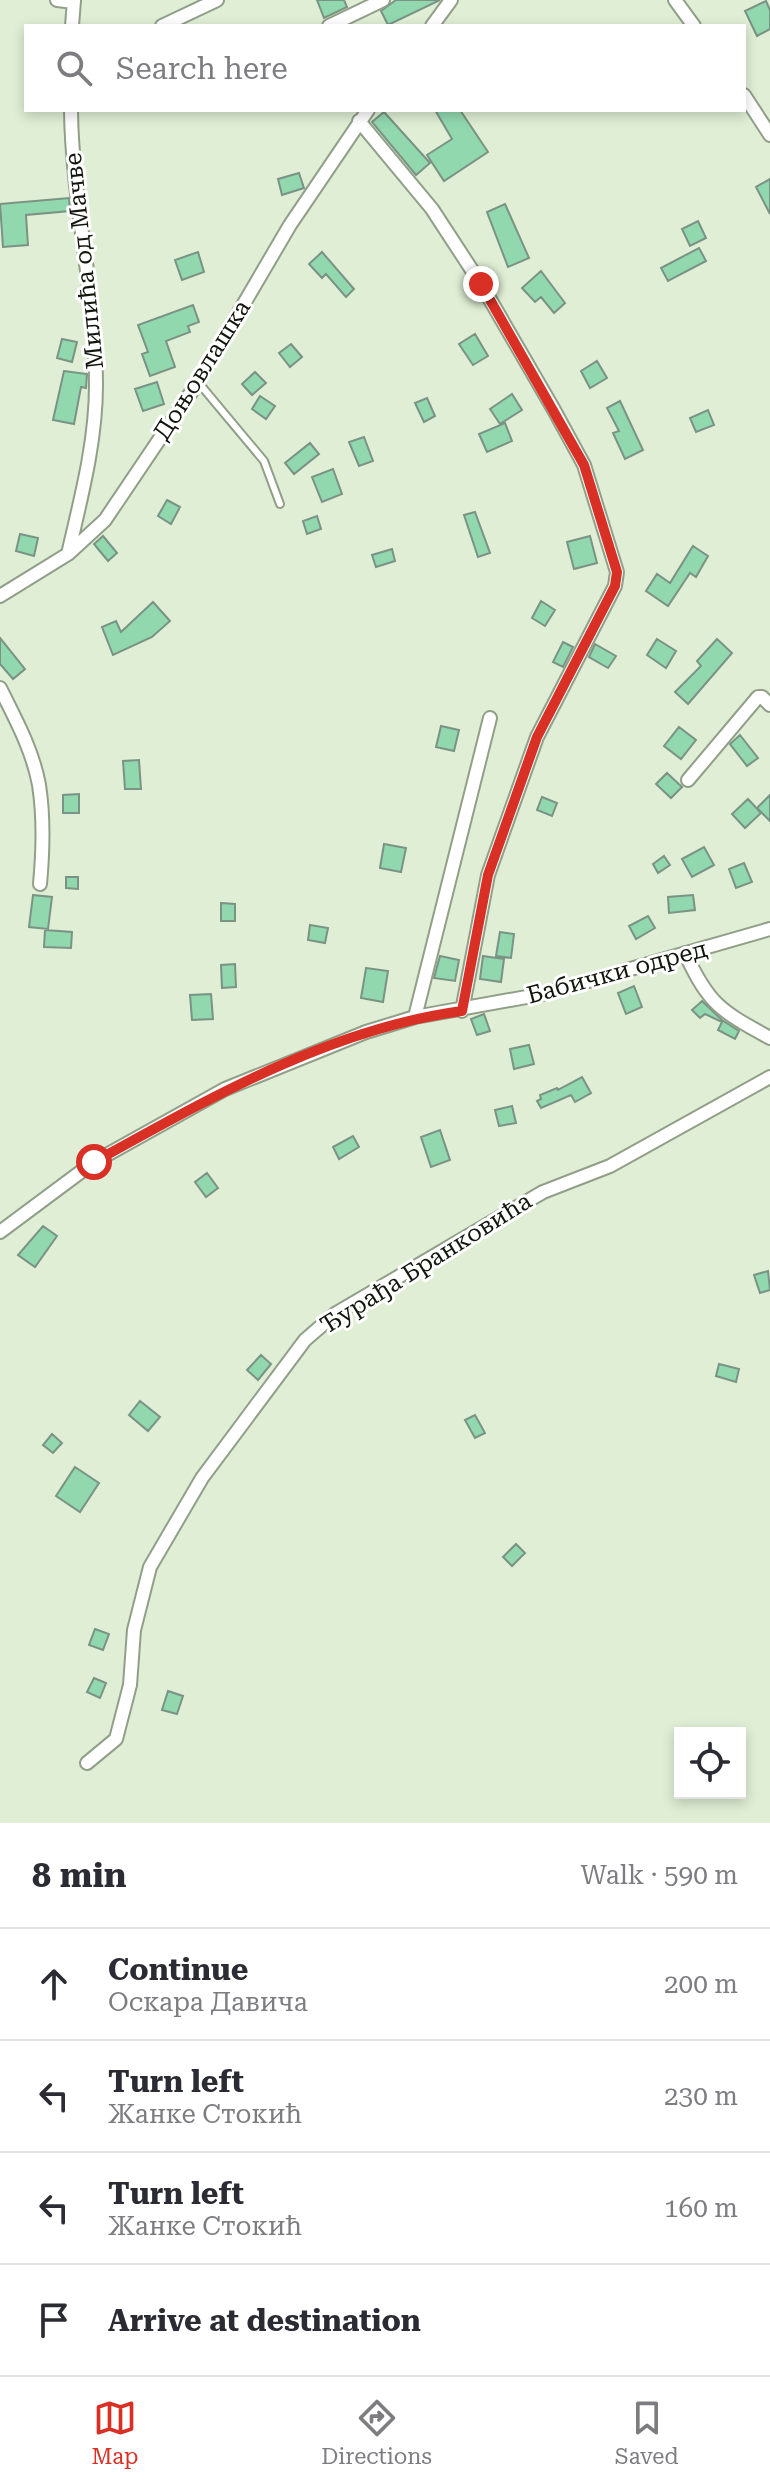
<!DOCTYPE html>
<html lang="en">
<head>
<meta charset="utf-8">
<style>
	body { margin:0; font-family:"Roboto Serif",serif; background:#f7f7f7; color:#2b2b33 }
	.controls { position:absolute; right:24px; bottom:24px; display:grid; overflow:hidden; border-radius:0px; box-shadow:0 4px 12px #0003 }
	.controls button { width:72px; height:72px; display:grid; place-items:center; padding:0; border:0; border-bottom:2px solid #e1e1e2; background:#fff; color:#2b2b33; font:40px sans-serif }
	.stop { position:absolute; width:24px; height:24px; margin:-18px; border:6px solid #d93025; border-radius:50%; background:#fff }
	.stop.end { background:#d93025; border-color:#fff; box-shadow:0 2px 8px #0008 }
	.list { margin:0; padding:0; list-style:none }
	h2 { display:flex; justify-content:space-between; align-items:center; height:104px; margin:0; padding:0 32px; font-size:34px }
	h2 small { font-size:26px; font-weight:400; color:#7c7c81 }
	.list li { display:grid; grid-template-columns:52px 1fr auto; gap:24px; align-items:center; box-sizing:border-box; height:112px; padding:0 32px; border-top:2px solid #e1e1e2 }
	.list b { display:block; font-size:30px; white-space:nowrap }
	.list p { margin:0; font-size:26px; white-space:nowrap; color:#7c7c81 }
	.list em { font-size:26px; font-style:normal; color:#7c7c81 }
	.icon { flex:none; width:44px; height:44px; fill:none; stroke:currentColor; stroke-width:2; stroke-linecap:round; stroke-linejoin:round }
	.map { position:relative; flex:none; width:770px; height:1823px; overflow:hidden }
	.search { position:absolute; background:#fff; box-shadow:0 4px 12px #0003; left:24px; right:24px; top:24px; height:88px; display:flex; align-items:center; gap:20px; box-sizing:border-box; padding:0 28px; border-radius:0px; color:#7c7c81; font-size:30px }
	.sheet { height:552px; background:#fff }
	nav { display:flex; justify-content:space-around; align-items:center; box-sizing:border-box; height:112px; border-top:2px solid #e1e1e2; background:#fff; font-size:22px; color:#7c7c81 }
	nav a { display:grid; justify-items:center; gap:4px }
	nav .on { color:#d93025 }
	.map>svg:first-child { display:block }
	.building { fill:#91d8af; stroke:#7a9384; stroke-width:2 }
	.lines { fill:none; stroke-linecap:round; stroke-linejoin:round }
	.service-casing { stroke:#919f88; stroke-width:10 }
	.minor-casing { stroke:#919f88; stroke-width:16 }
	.service { stroke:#fff; stroke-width:6 }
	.minor { stroke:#fff; stroke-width:12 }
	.route { stroke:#d93025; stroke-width:10 }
	.labels { text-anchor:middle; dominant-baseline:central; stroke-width:6; stroke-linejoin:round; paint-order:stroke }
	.street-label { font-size:24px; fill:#12170e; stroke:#fff }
</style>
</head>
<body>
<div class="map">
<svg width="770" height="1823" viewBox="0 0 770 1823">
	<rect width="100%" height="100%" fill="#dfeed5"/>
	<path class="building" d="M317,0h27l3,7 -23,11z
		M396,0h44l-52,25 -7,-14z
		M766,1l4,9v19l-13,7 -12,-25z
		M435,110h25l28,42 -44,29 -17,-26 25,-16z
		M384,112l46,51 -14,12 -44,-53z
		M299,173l5,15 -22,7 -4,-16z
		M770,179v35l-14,-27z
		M69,198l1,13 -44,4 2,30 -25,2 -3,-43z
		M505,204l24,54 -21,9 -21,-55z
		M698,221l8,17 -16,8 -8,-17z
		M699,248l7,13 -38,20 -7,-13z
		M198,252l6,20 -22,8 -7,-20z
		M322,252l32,37 -8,8 -20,-23 -4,4 -13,-14z
		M541,271l24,32 -11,10 -13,-16 -6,5 -13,-14z
		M193,305l6,17 -11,4 2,6 -24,9 9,26 -25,9 -8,-22 6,-2 -10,-27z
		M475,334l13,22 -15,9 -14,-21z
		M62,339l15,3 -5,20 -15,-4z
		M291,344l11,13 -12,10 -11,-14z
		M597,361l10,17 -17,10 -9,-17z
		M64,371l23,3 -1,14 -5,-1 -7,37 -21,-4z
		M255,372l11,11 -14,12 -10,-11z
		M157,382l7,22 -21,7 -8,-22z
		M512,394l10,16 -22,14 -10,-15z
		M260,396l15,10 -9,13 -14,-10z
		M427,398l8,18 -11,6 -9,-19z
		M620,401l23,49 -18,9 -12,-26 6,-2 -12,-23z
		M708,410l6,15 -18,7 -6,-14z
		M505,423l7,18 -25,11 -8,-18z
		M364,437l9,24 -14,5 -10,-24z
		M310,443l9,11 -25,20 -9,-11z
		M333,469l9,25 -20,8 -10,-25z
		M167,500l13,7 -9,17 -13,-8z
		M475,512l15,41 -12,4 -14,-42z
		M317,516l4,13 -14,5 -4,-13z
		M20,534l18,4 -4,18 -18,-5z
		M103,536l14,17 -9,8 -14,-17z
		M590,536l7,27 -23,6 -7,-27z
		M693,546l15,10 -12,21 -6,-4 -22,33 -22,-15 11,-17 13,9z
		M392,549l3,12 -19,6 -4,-12z
		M541,601l14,9 -10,16 -13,-8z
		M153,602l17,19 -18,16 -39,18 -11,-28 14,-6 5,11z
		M0,638l25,31 -12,10 -13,-15z
		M657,639l19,12 -10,17 -19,-13z
		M717,639l15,14 -44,51 -13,-12 26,-26 -4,-5z
		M563,642l10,5 -10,20 -10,-5z
		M595,644l21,12 -8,12 -19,-11z
		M441,726l18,4 -5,21 -18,-4z
		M679,727l17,13 -15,19 -17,-13z
		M740,735l18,23 -11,8 -17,-22z
		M139,760l2,29h-16l-2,-28z
		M667,773l15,14 -11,11 -15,-14z
		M79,794v19h-16v-18z
		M770,795v26l-13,-13z
		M542,797l15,6 -5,13 -15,-6z
		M748,799l13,14 -16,15 -13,-14z
		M384,844l22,4 -5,24 -21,-4z
		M704,847l10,18 -22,12 -10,-18z
		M664,856l6,9 -12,8 -5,-9z
		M744,863l8,19 -16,6 -7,-19z
		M66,877h12v12l-12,-1z
		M33,895l19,2 -4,32 -19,-2z
		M693,895l2,15 -26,3 -1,-16z
		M221,903l14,1v17h-14z
		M648,916l7,12 -19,11 -7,-13z
		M310,925l18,3 -3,15 -17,-3z
		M45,930l27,2 -1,16 -27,-1z
		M500,932l14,2 -3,24 -15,-2z
		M440,956l19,4 -4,21 -21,-3z
		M483,956l21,3 -3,23 -21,-3z
		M235,964l1,23 -14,1 -1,-23z
		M366,968l22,3 -5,31 -22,-4z
		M634,986l8,21 -16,7 -8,-21z
		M211,994l2,25 -21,1 -2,-25z
		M702,1001l20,19 17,11 -4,8 -17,-9 4,-8 -17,-8 -5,4 -8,-8z
		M484,1014l6,17 -13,4 -6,-16z
		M529,1045l5,19 -20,5 -4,-20z
		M582,1077l9,16 -16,9 -4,-7 -30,13 -4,-7 4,-2 -1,-4 17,-7 1,2z
		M512,1106l4,17 -17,3 -4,-16z
		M440,1130l10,30 -19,7 -10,-30z
		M353,1136l6,11 -20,12 -6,-12z
		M207,1173l11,15 -12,9 -11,-15z
		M43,1226l14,10 -22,31 -17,-12z
		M768,1271l2,19 -10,3 -6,-18z
		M261,1355l10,9 -13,16 -11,-10z
		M719,1364l20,5 -3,13 -20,-6z
		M140,1401l20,16 -12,14 -19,-16z
		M475,1415l10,18 -10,5 -10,-18z
		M52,1434l10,9 -9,10 -10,-8z
		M75,1467l24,16 -19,29 -24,-16z
		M516,1544l9,9 -13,13 -9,-9z
		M95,1629l14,5 -6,16 -14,-5z
		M94,1678l12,5 -6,15 -13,-6z
		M168,1691l15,5 -6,18 -15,-4z"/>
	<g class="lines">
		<defs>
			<path id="service" d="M198,382l66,79 16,43"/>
			<path id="minor" d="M57,0l17,2
				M675,0l19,26
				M72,26l2,-26
				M162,26l55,-26
				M329,26l54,-26
				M432,26l19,-26
				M744,95l26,40
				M359,121l73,88 49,75 73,126 30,55 33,107 -2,14 -78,151 -49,138 -26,136
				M68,554c13,-56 28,-112 28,-169 0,-93 -24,-183 -25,-275
				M0,596l68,-42 37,-34 93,-138 92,-157 78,-115
				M0,688c15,30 33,63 39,97 5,32 4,67 1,99
				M688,780l70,-83h4l8,8
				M685,953c24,52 36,58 85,85
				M415,1017l75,-299
				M0,1232l94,-70 131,-73 141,-57 49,-15 128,-23 227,-65
				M87,1763l29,-24 14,-54 4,-55 16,-63 52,-89 103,-138 30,-26 208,-122 67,-26 160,-89"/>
		</defs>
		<use href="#service" class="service-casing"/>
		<use href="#minor" class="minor-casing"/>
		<use href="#service" class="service"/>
		<use href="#minor" class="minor"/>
	</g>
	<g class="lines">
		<path class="route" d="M94,1162c116,-64 235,-133 368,-151l26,-136 49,-138 78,-151 2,-14 -33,-107 -103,-181"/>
	</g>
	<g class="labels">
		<g class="street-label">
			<text transform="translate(84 261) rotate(-96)">Милића од Мачве</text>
			<text transform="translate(202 370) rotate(-58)">Доњовлашка</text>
			<text transform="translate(617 972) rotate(-15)">Бабички одред</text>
			<text transform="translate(426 1263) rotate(-32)">Ђурађа Бранковића</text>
		</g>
	</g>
</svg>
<div class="controls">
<button><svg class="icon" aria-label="locate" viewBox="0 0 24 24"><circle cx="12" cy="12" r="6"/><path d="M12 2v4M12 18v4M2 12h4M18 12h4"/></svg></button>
</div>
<div class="stop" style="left:94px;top:1162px"></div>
<div class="stop end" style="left:481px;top:284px"></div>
<div class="search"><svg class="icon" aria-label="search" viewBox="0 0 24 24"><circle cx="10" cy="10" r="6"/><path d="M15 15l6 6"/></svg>Search here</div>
</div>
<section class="sheet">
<h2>8 min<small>Walk · 590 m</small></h2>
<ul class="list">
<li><svg class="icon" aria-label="ahead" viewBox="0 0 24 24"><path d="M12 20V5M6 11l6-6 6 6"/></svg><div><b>Continue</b><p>Оскара Давича</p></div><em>200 m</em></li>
<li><svg class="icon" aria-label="left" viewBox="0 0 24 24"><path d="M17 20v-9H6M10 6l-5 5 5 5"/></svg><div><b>Turn left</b><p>Жанке Стокић</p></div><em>230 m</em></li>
<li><svg class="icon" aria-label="left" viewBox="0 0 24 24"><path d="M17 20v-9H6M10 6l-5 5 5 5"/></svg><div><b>Turn left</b><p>Жанке Стокић</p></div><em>160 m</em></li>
<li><svg class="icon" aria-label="arrive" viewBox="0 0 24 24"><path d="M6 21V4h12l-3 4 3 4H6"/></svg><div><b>Arrive at destination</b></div></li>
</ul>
</section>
<nav>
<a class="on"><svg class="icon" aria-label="map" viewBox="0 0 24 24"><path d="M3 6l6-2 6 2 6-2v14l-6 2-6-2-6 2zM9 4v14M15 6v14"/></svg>Map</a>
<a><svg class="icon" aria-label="directions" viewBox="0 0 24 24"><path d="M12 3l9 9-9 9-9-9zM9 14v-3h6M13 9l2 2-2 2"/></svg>Directions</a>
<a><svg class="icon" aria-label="saved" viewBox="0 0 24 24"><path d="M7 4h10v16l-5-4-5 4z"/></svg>Saved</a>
</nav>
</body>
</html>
